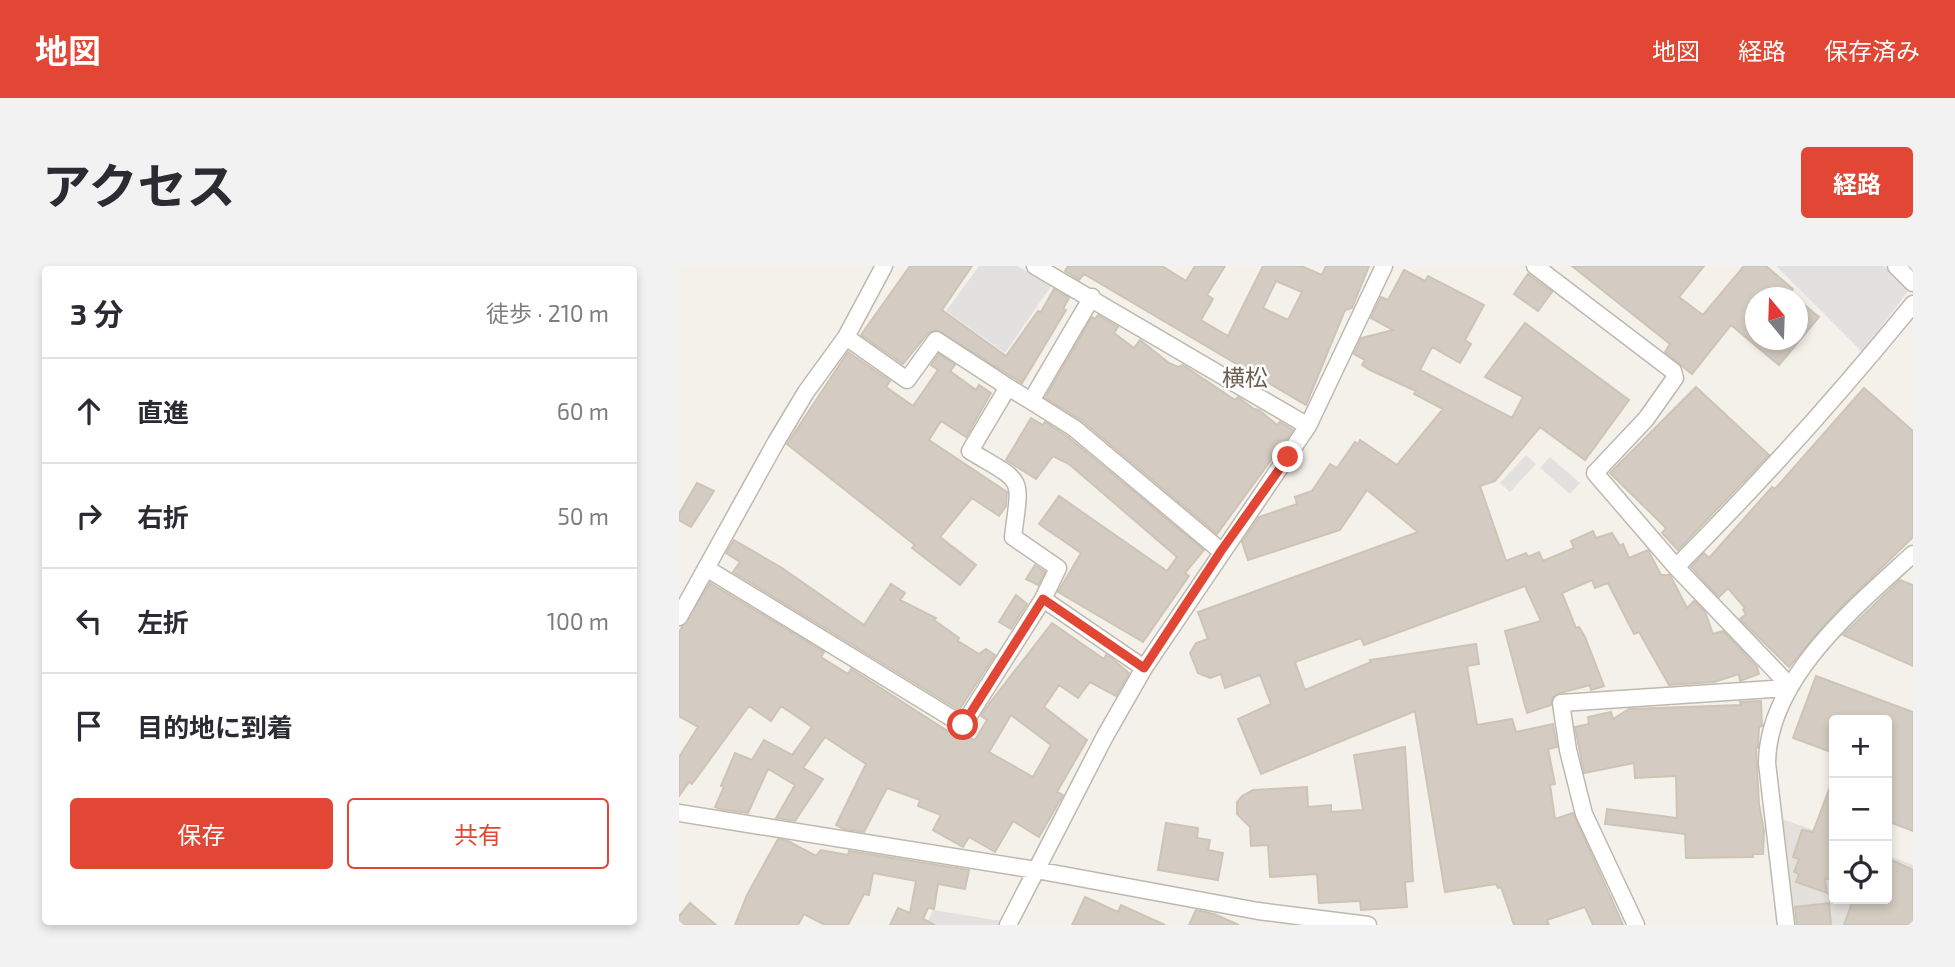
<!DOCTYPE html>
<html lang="ja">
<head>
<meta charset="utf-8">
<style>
	body { margin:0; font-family:"Exo 2","Noto Sans JP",sans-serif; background:#f2f2f3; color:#2b2b33 }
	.controls { position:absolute; right:21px; bottom:21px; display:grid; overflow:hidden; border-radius:7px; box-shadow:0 4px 10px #0003 }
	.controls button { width:63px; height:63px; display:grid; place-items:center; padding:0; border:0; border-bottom:2px solid #e1e1e2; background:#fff; color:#2b2b33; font:35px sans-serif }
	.compass { position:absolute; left:1066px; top:21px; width:63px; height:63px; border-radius:50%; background:#fff; box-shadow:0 4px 10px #0003; rotate:341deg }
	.stop { position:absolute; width:21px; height:21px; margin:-16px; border:5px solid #e14734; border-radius:50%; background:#fff }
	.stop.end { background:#e14734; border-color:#fff; box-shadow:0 2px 7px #0008 }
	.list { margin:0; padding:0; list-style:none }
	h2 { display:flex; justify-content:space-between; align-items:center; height:91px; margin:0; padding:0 28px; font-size:30px }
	h2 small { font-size:23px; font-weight:400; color:#7c7c81 }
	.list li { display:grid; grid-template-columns:46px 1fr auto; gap:21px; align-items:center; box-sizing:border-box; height:105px; padding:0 28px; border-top:2px solid #e1e1e2 }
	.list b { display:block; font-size:26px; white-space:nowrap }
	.list em { font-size:23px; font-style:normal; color:#7c7c81 }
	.actions { display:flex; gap:14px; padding:21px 28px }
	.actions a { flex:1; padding:16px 0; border:2px solid #e14734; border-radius:7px; text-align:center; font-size:24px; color:#e14734 }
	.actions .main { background:#e14734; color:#fff }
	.icon { flex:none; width:38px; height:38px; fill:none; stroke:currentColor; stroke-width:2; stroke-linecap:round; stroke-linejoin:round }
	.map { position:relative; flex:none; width:1234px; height:659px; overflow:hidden; border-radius:7px }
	header { display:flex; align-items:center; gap:42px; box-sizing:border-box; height:98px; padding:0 35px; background:#e14734; color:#fff }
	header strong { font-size:33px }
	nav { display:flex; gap:38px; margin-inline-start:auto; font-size:24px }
	.intro { display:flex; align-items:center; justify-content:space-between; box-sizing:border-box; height:168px; padding:0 42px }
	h1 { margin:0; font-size:49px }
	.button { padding:18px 32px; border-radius:7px; background:#e14734; color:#fff; font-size:24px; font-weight:700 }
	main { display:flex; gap:42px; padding:0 42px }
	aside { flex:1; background:#fff; border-radius:7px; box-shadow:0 4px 10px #0003 }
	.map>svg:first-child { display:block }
	.industrial { fill:#e4e0dc }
	.parking { fill:#e3e1df }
	.building { fill:#d4ccc2; stroke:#cec4b6; stroke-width:2; fill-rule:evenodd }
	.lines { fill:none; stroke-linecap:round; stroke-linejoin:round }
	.street-casing { stroke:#beb8af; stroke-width:19 }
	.street { stroke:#fff; stroke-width:16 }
	.route { stroke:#e14734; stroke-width:9 }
	.labels { text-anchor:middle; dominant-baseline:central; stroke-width:5; stroke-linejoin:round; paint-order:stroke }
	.neighbourhood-label { font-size:23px; fill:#695f52; stroke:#fff }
</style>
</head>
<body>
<header>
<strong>地図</strong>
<nav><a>地図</a><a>経路</a><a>保存済み</a></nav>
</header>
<div class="intro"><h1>アクセス</h1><a class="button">経路</a></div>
<main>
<aside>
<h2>3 分<small>徒歩 · 210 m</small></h2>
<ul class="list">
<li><svg class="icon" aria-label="ahead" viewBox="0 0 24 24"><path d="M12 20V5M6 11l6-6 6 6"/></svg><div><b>直進</b></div><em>60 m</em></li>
<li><svg class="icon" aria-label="right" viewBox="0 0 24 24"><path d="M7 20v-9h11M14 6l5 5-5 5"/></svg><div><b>右折</b></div><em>50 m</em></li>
<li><svg class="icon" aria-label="left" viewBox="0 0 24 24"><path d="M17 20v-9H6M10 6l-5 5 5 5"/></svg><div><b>左折</b></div><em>100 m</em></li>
<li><svg class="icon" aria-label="arrive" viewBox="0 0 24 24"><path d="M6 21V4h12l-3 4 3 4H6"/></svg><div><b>目的地に到着</b></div></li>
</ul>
<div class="actions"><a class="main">保存</a><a>共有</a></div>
</aside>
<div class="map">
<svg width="1234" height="659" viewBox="0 0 1234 659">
	<rect width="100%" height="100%" fill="#f4f1eb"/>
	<path class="industrial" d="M1103,553l52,18v62h53v-44l26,10v60h-118z"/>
	<path class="parking" d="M300,0h38l35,19 -47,68 -59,-42z
		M1097,0h108l25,24 -47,62z
		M847,189l10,9 -26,28 -10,-9z
		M871,191l30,26 -10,11 -30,-26z
		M254,644l68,11 -2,4h-73z"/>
	<path class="building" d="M231,0h62l-30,44 64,46 32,-45 3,1 13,-23 15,9 -6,11 3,1 -44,73 -85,-53 -9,3 -25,31 -42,-29z
		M389,0h94l24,15 9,-15h30l-18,29 6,4 -12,21 27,16 35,-70h38l21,9 4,-9h43l-17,42 -7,2 -39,95 -222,-131 -5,6 -14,-9zM597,15l26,11 -14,28 -25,-12z
		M893,0h132l-25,31 24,18 41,-49h22l27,23 -8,9h-30v42h42v-41l22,18 -40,48 -48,-40 -39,49 -27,-22 5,-8z
		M725,4l21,11 3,-5 56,29 -19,35 6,4 -11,19 -28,-16 -12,23 92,48 11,-21 -38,-20 40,-54 104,77 -44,60 -45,-33 -45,54 -15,5 26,75 20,-8 2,4 11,-5 4,9 31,-13 -3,-7 22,-10 3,7 16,-5 8,13 3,-2 6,14 19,-8 13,25h9l17,33 7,-7 11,11 8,22 10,-3 34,36 2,7 -19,7 -1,-7 -25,8 -45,3 -30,-53 -5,2 -26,-51 -13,5 -3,-8 -30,13 14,35 3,-1 6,10 19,49 -13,4 -1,-5 -30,8 -8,5 -1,7 -24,8 -22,-82 36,-10 -16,-35 -161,59 -3,-7 -66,24 10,28 66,-28 -1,-2 106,-16 3,20 -12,2 10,59 35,-6 4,13 37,-8 4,23 -9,2 7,35 -5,1 5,34 18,-6 50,112h-30l-8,-18 -38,13 2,5h-35l-13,-38 -3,1 -2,-4 -51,8 -30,-181 -154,63 -23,-55 33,-15 -11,-29 -35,13 -4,-14 -11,4 -12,-5 -8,-20 6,-10 12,-4 -10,-27 220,-80 -51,-42 -27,40 -92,30 -6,-18 17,-25 38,-13 -2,-7 17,-6 18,-27 7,4 18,-26 3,2 2,-4 37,25 46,-56 -29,-15 2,-3 -46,-21 -8,-5 3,-5 -11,-6 7,-16 32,-8 -22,-12 10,-21 7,3z
		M849,8l24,18 -14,19 -24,-17z
		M419,49l20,12 -4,6 20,15 6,-8 29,23 9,4 5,-2 52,35 3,-3 16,12 5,1 18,15 3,-3 13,8 -76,104 -136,-114 -36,-22 47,-81 3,2z
		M169,86l42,29 -4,6 27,19 25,-36 -7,-5 8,-11 16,11 -5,6 26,19 3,-5 12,8 -25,44 -25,-16 -12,19 78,52 -1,14 -7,10 -27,-18 -32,39 36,28 -16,20 -48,-37 3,-3 -128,-101z
		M1017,121l73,68 -91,95 -16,-17 4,-5 -56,-55z
		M1185,122l49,43v106l-79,77 -45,53 -49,-48 6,-5 -3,-4 2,-2 -17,-20 -9,9 -28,-30 13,-14 5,5 63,-71 3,2z
		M352,152l12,7 2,-3 23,15 136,113 -19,23 4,3 -46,66 -85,-50 23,-39 -42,-29 20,-28 108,75 10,-14 -108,-93 -16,-8 -17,23 -30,-19z
		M18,217l17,8 -23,36 -12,-7v-6z
		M55,274l48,28 82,57 27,-41 14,9 -5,7 36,18 -2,2 25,18 -1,3 21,13 7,-5 9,6 -36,55 -226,-138 7,-10 -14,-9z
		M356,299l10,7 -7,13 -12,-6z
		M1221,314l13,5v81l-70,-31z
		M31,317l114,69 -3,5 27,17 3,-5 95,61 29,10 12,-20 -6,-4 8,-12 63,-81 52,36 2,-4 4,2 19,16 -13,23 -26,-14 -12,16 -19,-13 -15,22 43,33 -30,52 6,3 -24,42 -26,-16 -18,31 -26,-15 -6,10 -30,-17 8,-15 -23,-9 2,-6 -33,-12 -23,44 -20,-3 -8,-4 30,-61 -41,-27 -22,31 20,11 -28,42 -19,-3 19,-33 -27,-16 -20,44 -28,-4 -5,-2 9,-20 -3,-1 14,-33 17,7 12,-20 28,15 20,-28 -31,-21 -10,15 -22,-15 -57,78 -3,-2 -10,14v-39l19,-30 -19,-11v-84zM332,449l40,30 -18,32 -44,-25z
		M337,329l11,9 -16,25 -12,-7z
		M1137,410l97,36v119l-26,-10v-101h-53v33l-41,-15z
		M1082,435l1,25 -3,1 -1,21h-2l3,56 5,27 -1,23h-10v3l-67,1 -1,-24 -80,-10 2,-15 70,9 -1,-42 -41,2 -1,-15 -50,10 -9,-46 14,-3 -1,-7 23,-5 2,7 16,-10 112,-4 -1,-3z
		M726,481l8,134 -8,1 2,25 -46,3 -1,-9 -41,2 -2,-29 -47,3 -2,-32 -17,1 -1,-19 -13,-13v-12l5,-6 11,-6 54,-3 1,20 23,-2v7l32,-2 -9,-55z
		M1154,513l1,102 -9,-3 2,15 -31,-11 3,-8 -5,-2 5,-13 -6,-2 9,-27 11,2z
		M487,557l32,5 -1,10 13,2 -2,10 15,3 -5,27 -60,-10z
		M99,573l10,2 28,15 5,-6 27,5 1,-4 120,19 -4,19 -27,-5 -4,25 -6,-1 -5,11 12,6h-45l8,-17 12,5 6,-32 -43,-8 -4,22 -5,-1 -16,31h-23l-21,-11 -6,11h-63l12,-30z
		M1208,592l26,12v55h-69l9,-25 34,-1z
		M406,631l33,15 3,-7 44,20h-93z
		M11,637l26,22h-37v-9z
		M1150,637l2,22h-34l-2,-18z
		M517,644l18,4 25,11h-50z"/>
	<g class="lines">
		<defs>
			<path id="street" d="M356,0l273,160
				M856,0l138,105 2,7 -29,41 -51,54 81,94 114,119
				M1217,0l17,17
				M413,31l-61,104 43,27 147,123
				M167,71l61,43 29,-40 72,47
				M997,301c84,-84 162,-171 237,-263
				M27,302l257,157 80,-126 15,-31 -45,-31c8,-63 12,-53 -43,-86l38,-64 23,14
				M364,333l101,69
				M0,351l97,-175 30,-50 40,-55 38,-71
				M0,547l357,57 222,41 110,14
				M329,659l96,-187 40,-70 164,-242 76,-160
				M957,659l-52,-111 -16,-64 -7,-47 227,-15
				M1107,659l-19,-162c1,-85 88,-156 146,-209"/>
		</defs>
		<use href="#street" class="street-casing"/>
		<use href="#street" class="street"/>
	</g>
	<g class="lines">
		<path class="route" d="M284,459l80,-126 101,69 77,-117 67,-94"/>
	</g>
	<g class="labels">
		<g class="neighbourhood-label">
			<text x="566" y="111">横松</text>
		</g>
	</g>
</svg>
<div class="controls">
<button>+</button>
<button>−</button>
<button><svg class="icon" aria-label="locate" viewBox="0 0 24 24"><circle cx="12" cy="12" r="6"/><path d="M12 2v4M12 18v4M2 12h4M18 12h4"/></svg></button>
</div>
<svg class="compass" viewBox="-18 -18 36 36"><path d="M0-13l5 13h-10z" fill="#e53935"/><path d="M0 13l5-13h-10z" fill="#7c7c81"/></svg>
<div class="stop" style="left:284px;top:459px"></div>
<div class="stop end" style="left:609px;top:191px"></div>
</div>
</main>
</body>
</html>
